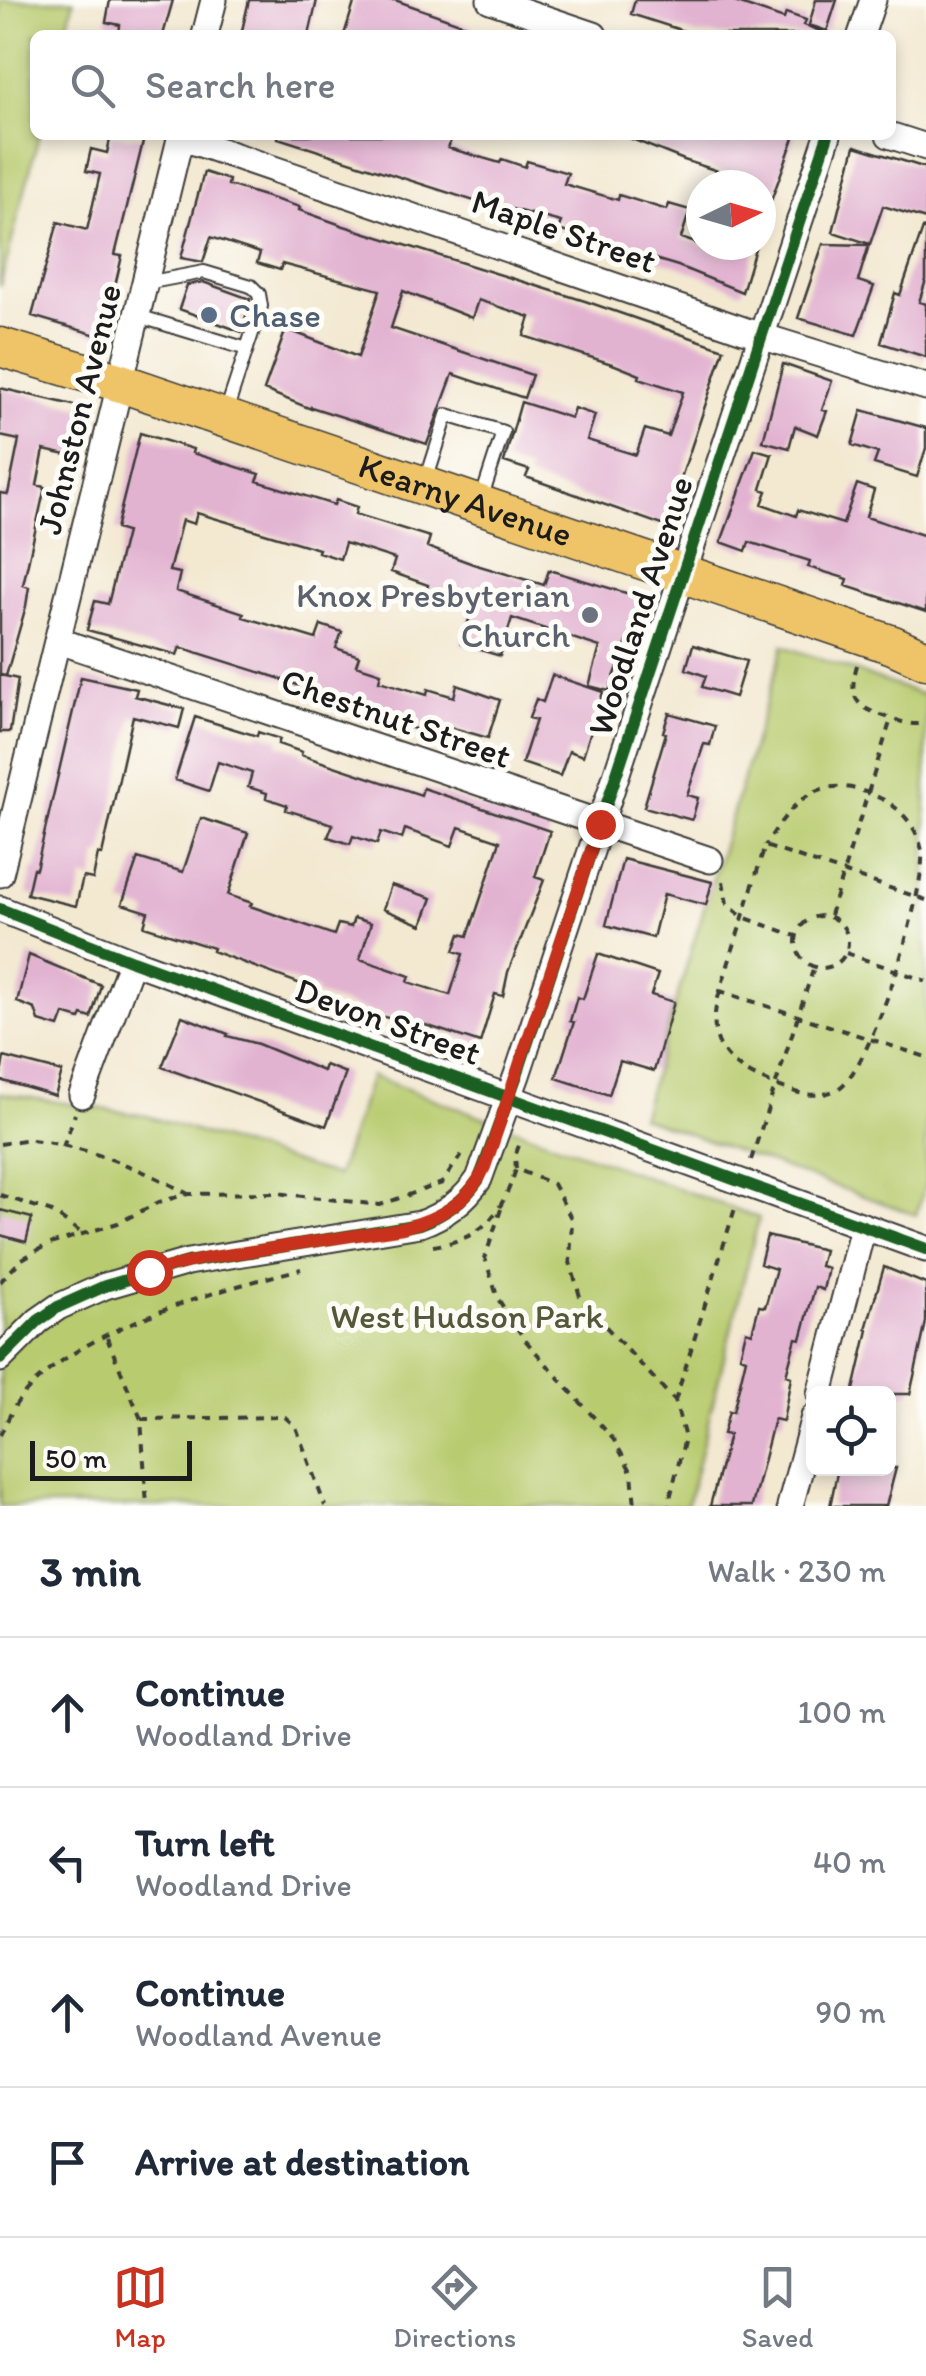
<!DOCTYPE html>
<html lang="en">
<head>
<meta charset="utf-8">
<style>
	body { margin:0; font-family:Itim,sans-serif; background:#f2f2f3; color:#1f2937 }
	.controls { position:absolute; right:30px; bottom:30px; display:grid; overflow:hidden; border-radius:15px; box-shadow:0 5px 15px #0003 }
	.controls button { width:90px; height:90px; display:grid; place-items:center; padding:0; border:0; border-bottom:2px solid #e0e1e3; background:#fff; color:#1f2937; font:50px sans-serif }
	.compass { position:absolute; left:686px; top:170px; width:90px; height:90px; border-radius:50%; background:#fff; box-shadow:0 5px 15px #0003; rotate:85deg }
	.scale { position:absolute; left:30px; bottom:25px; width:162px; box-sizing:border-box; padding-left:10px; border:5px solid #1c1c1c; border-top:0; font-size:28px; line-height:35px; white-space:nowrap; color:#1c1c1c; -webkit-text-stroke:8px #fdfcf7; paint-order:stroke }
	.stop { position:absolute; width:30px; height:30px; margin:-22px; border:8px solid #c8321e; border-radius:50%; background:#fff }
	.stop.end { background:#c8321e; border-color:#fff; box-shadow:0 2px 10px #0008 }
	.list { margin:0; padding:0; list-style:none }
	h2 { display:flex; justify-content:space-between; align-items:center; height:130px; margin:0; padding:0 40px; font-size:42px }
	h2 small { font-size:32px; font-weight:400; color:#747a83 }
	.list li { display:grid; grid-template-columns:65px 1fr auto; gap:30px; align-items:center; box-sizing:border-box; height:150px; padding:0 40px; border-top:2px solid #e0e1e3 }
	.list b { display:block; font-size:38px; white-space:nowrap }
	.list p { margin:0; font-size:32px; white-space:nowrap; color:#747a83 }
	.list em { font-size:32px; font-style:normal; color:#747a83 }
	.icon { flex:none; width:55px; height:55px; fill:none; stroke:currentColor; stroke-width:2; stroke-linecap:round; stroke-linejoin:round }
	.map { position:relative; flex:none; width:926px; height:1506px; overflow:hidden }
	.search { position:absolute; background:#fff; box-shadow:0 5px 15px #0003; left:30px; right:30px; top:30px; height:110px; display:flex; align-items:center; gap:25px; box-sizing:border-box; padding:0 35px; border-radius:15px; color:#747a83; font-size:38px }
	.sheet { height:730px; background:#fff }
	nav { display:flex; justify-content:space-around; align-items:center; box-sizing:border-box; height:140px; border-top:2px solid #e0e1e3; background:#fff; font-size:28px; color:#747a83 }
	nav a { display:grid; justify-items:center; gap:5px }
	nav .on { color:#c8321e }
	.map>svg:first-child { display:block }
	.green { fill:#b8cb6e; stroke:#6a7445; stroke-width:2.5 }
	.building { fill:#e2b3d1 }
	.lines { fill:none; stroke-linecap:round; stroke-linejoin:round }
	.service-casing { stroke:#3c3b37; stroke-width:16 }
	.minor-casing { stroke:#3c3b37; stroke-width:29 }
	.primary-casing { stroke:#3c3b37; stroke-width:41 }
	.path { stroke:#3c3b37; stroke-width:4; stroke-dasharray:8 8; stroke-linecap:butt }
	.service { stroke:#fff; stroke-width:12 }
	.minor { stroke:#fff; stroke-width:25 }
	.primary { stroke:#efc469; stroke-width:38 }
	.cycleway-casing { stroke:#fdfcf7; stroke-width:19 }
	.cycleway { stroke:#1b5e20; stroke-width:12 }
	.route { stroke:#c8321e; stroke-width:12 }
	.service-dot { fill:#5c6f8a; stroke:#fdfcf7; stroke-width:4 }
	.worship-dot { fill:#6b7280; stroke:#fdfcf7; stroke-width:4 }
	.labels { text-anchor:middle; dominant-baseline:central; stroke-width:10; stroke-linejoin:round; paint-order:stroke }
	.street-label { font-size:35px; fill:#1c1c1c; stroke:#fdfcf7 }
	.service-label { font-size:35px; fill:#4e5e75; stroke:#fdfcf7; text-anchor:start }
	.worship-label { font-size:35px; fill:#5b616d; stroke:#fdfcf7; text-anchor:end }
	.park-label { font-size:35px; fill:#535939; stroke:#fdfcf7 }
</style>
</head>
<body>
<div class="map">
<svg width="926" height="1506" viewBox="0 0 926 1506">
	<rect width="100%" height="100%" fill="#fdfcf7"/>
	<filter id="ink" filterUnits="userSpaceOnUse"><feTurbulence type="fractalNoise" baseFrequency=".01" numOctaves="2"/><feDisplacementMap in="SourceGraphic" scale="20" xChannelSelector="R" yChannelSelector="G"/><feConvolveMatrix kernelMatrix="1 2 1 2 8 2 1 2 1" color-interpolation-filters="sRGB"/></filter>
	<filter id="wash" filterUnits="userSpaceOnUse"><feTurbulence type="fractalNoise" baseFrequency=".0048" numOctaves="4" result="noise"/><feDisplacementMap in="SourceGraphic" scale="40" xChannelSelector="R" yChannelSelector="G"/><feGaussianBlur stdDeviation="2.25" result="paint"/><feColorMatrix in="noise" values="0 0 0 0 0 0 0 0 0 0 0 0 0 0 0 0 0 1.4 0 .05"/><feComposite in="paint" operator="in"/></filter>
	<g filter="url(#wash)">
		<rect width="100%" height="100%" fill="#f3e8d0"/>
		<path class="green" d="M0,0h74l-9,35h-30v100h4l-39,152z
			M783,646l143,50v486l-10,33 -275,-98z
			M371,1076l388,142 -72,288h-687v-413l147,23 190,60z"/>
		<g id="blocks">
			<path class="building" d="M110,0h63l-10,35h-44l1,-10 -14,-3z
				M249,0h68l-8,35h-68z
				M355,0h40l90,32 -1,3h-140z
				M635,0h94l55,19 2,-6 20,7 -2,5 19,7v3h-127l-65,-21z
				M816,0h21l-10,31 -18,-6z
				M111,135l33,3 -29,117 7,1 -19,81 -71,-21 26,-94 29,8 13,-56 -14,-3 5,-22 16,4z
				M279,135h156l16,5 -3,8 52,15 2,-4 23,8 2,-6 41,12 -4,11 54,16 1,-5 48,15 2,-6 21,6 -9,28 20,7 28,10 3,-10h24l-14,47 -64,-26 -120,-36 3,-8 -53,-14 -2,7 -20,-6 1,-4 -209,-67z
				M629,135h166l-31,85h-3v-35l-77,-25 -55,-22z
				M855,146l71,22v51l-43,-13 -13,38 -37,-12z
				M204,172l25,8 -1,5 72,22 -1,3 45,16 241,75 139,48 -59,177 -139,-49 3,-7 -25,-8 17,-60 50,16 3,-10 21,7 -8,25 49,15 9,-26 23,7 15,-44 -44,-14 1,-3 -25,-10 -91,-29 6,-19 -52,-17 -6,18 -69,-27 -12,37 141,47 -8,23 -71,-24 -26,70 -116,-37v2l-47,-19 22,-61 72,28 22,-67 -98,-26 -2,6 -23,-7 3,-10 -49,-16 -8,25 -22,-4z
				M923,228l3,1v51l-7,22 7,2v53l-45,-14 14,-50 5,2z
				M823,244l46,1 -11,36 16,5 -18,49 -58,-17z
				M203,282l47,17 -8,33 -63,-23 8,-24z
				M783,364l49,17 -10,29 5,1 -9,24 -23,-9 -6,22 -26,-7z
				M0,388l86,20 -11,49 -31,-7 -7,35 8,2 -22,98 6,2 -3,19 -20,70 -6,-1v-182l8,1 11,-54 -19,-4z
				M862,410l64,18v20l-9,29 -43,-13 4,-11 -26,-8z
				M140,433l53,16 -1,4 68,21 -3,7 77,24 2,-5 21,7 -2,7 75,23 -3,10 46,17 71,21 5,-15 94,28 -34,93 -20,-5 11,-39 -88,-29 -12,38 -39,-12 11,-34 -47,-14 3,-11 -37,-13 4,-13 -50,-16 -5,16 -22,-7 1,-3 -122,-36 -3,11 -12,-4 -13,51 11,2 -4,18 68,22 -1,4 73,22 5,-14 21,7 -6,16 23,8 -3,9 25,8 -2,8 48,14 1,-6 26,8 3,-12 43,15 -12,38 -45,-13 -4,12 -70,-23 1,-3 -95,-34 -95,-30 -3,8 -90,-25 8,-29 13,3 18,-72 -10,-3z
				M755,449l17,5 -11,35 6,2 -5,13 34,12 2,-6 45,14 14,-40 17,6 -8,27 60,19v76l-80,-26 2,-7 -40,-12 2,-6 -61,-19 -3,9 -25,-9z
				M693,645l53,16 -11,36 -33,-10 4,-11 -20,-7z
				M0,675l18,4 -8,53h-10z
				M552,675l51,17 -20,64 -14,-5 -9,25 -38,-13 14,-43 -7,-2 7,-19 7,3z
				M81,677l56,12 -2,7 49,13 -5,19 -46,-12 -31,139 -4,-1 -5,25 -10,-2 -7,29 -49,-12 6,-26 3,1z
				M669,713l46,13 -5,19 -6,-1 -17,51 11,3 -6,22 -48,-13 22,-74 -3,-1z
				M195,717l62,19 1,-4 22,7 -2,5 24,8 -1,3 120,40 2,-7 127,43 -15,46 9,3 -36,92 -5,24 -8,-2 -15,49 -82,-27 -1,5 -81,-26 1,-5 -105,-39 1,-3 -69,-22 4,-14 -26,-8 16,-46 45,14 18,-54 47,15 -20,62 24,8 -2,3 84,29 4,-11 13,3 3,-9 17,5 -11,36 50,17 -2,6 42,13 13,-41 -9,-3 6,-17 8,2 32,-95 -41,-14 -7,19 -47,-17 -3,10 -21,-7 -4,12 -24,-8 -3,8 -22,-7 5,-13 -47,-14 1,-5 -21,-7 1,-5 -19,-6 4,-14 -34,-11 -9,29 -34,-11z
				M623,859l89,23 -6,23 -42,-11 -11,44 -47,-13z
				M391,885l41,13 -10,27 -39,-16z
				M598,954l60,20 -7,21 23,7 -20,69 -34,-10 -11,34 -53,-17 18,-56 -4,-1 7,-24 6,2z
				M29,955l72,30 -10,33 -9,-3 -2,4 -16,-5 -5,13 -20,-6 -4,-12 -18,-7z
				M182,1016l46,18 -1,2 31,8 65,27 2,-6 21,8 -20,53 -164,-59z
				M4,1057l58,15 -7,24 -55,-16z
				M0,1210l32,8 -6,24 -26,-7z
				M767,1236l57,14 -4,16 8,2 -5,22 -8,-3 -14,52 -5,-1 -10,37 5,2 -8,44 -9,-2 -22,87h-42l19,-71 -6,-1 6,-23 4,1 13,-54 -6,-2 6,-25 6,2 7,-27 6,1 11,-38 -16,-5z
				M884,1267l42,17v38l-7,32 -9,40h-57l15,-64 -2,-1z
				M838,1468h58l-10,38h-56z"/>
		</g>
	</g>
	<g filter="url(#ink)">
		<use href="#blocks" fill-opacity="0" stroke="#3c3b37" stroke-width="2.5"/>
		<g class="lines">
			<defs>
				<path id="service" d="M146,283l58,-11 47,14 8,8 2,12 -36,109
					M138,316l109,33
					M425,484l22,-69 56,17 -23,71"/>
				<path id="minor" d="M490,0l104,35
					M205,35l9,-35
					M861,35l12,-35
					M889,135l37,12
					M180,137l581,199 165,51
					M59,641l651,219
					M0,874l181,-739
					M0,909l132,52 794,288
					M82,1095l50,-134
					M0,1359l38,-38 20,-14 47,-21 83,-24 232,-38c25,-9 44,-23 59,-45l38,-104 311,-940
					M820,1394l43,-167
					M790,1506l24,-89"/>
				<g id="primary">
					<path id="s1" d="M0,347l121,36 772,262 33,15"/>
				</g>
			</defs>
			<use href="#service" class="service-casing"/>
			<use href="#minor" class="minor-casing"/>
			<use href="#primary" class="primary-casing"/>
			<path class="path" d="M857,665c-9,33 -2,42 30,52 14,5 24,9 39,6
				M723,881l4,23 16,13 53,19
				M926,900l-161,-54 -45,145 206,66
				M830,915l61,-196
				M796 942a26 26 0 1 1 52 0a26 26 0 1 1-52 0Z
				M846,953l80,28
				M720,991c-16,50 4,74 50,92 22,8 43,18 66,7 35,-16 90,-200 86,-239 -4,-22 -20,-42 -40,-52 -59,-29 -86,-4 -117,47
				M0,1144c10,-1 21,-5 31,-4 47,4 116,30 157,54
				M63,1147l12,-33
				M751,1160l63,-193
				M516,1169l-1,-13 6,-16
				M0,1195l52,17 31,22
				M501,1209l-16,49 13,41 27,41 89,100 18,33 3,33
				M433,1246c50,-7 68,-31 83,-77l37,15 19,36 -2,42 11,38 94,101 10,37 -17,68
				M0,1282l22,-23 25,-14 71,-22 41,-21 29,-8 89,-1 103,12 62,-22 20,-29
				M107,1338l34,81 6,87
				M675,1401l61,-196
				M141,1419l144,-2 11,10 29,79
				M0,1435c7,-13 13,-29 23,-40 59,-68 192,-104 278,-126"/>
			<use href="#service" class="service"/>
			<use href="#minor" class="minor"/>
			<use href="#primary" class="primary"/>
			<defs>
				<path id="cycleway" d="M0,909l132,52 794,288
					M0,1359l38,-38 20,-14 47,-21 83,-24 232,-38c25,-9 44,-23 59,-45l38,-104 311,-940"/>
			</defs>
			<use href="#cycleway" class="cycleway-casing"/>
			<use href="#cycleway" class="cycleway"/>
		</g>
	</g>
	<g class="lines" filter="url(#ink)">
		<path class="route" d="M149,1272l58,-14 196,-30c37,-10 65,-25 82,-61l115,-343"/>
	</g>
	<circle class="service-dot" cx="209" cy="315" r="10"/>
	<circle class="worship-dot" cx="590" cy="615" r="10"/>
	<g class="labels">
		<g class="street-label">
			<text transform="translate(564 231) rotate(19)">Maple Street</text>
			<text transform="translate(79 409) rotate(-76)">Johnston Avenue</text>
			<text stroke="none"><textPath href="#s1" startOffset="490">Kearny Avenue</textPath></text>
			<text transform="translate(640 606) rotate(-72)">Woodland Avenue</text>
			<text transform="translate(396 718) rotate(19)">Chestnut Street</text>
			<text transform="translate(388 1021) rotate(20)">Devon Street</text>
		</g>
		<g class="service-label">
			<text x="229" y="315">Chase</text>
		</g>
		<g class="worship-label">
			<text x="570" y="595">Knox Presbyterian<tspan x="570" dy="40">Church</tspan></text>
		</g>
		<g class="park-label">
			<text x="467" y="1316">West Hudson Park</text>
		</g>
	</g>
</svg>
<div class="controls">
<button><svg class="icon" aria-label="locate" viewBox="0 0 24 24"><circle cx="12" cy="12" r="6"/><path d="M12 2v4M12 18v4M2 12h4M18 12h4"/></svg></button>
</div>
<svg class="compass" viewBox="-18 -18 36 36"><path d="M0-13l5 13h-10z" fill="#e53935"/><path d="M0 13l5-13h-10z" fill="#747a83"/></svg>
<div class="scale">50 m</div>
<div class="stop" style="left:149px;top:1272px"></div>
<div class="stop end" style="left:600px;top:824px"></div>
<div class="search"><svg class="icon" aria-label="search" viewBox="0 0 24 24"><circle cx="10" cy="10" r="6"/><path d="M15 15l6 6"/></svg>Search here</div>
</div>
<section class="sheet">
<h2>3 min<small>Walk · 230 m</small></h2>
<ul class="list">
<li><svg class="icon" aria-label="ahead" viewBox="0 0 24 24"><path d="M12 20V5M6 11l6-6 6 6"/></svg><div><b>Continue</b><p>Woodland Drive</p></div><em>100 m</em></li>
<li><svg class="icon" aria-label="left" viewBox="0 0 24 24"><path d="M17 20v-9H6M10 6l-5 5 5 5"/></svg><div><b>Turn left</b><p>Woodland Drive</p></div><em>40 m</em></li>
<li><svg class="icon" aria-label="ahead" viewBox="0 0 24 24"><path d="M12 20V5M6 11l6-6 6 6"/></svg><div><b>Continue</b><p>Woodland Avenue</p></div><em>90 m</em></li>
<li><svg class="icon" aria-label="arrive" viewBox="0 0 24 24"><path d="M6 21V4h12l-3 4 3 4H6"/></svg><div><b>Arrive at destination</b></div></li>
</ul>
</section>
<nav>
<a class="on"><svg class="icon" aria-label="map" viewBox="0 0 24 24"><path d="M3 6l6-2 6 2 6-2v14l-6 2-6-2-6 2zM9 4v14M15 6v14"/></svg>Map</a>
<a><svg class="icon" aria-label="directions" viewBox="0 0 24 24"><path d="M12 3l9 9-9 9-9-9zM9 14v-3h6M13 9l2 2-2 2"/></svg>Directions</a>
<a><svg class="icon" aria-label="saved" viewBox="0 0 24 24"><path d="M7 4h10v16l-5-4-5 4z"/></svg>Saved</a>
</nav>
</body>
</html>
